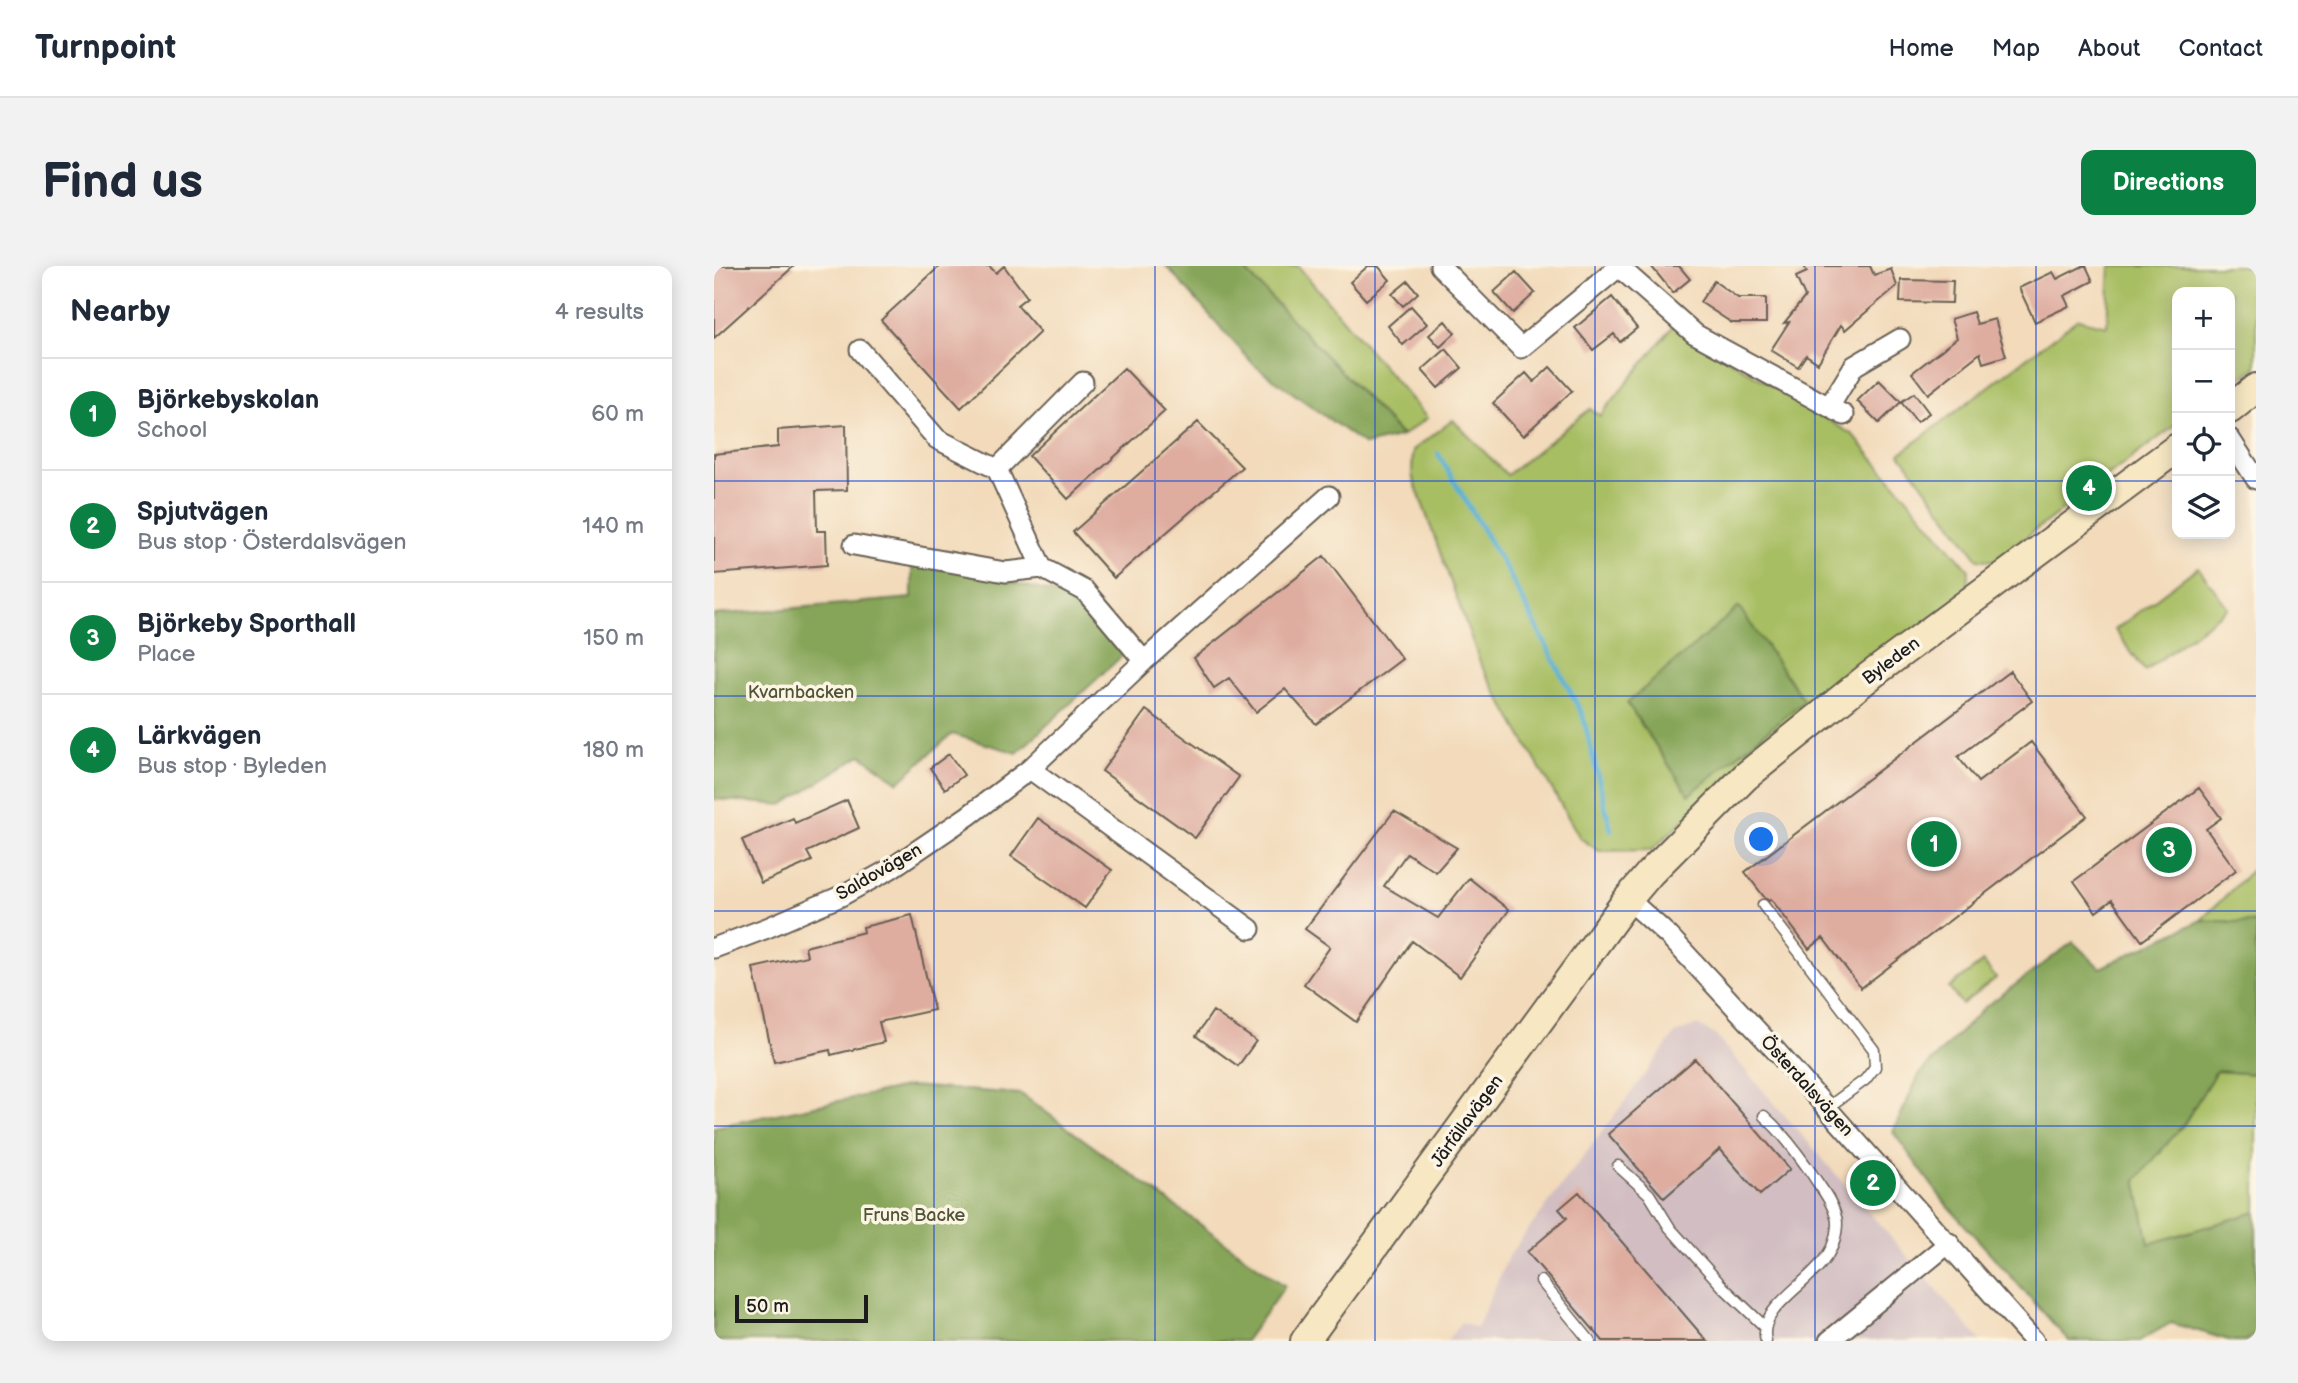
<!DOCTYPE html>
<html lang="en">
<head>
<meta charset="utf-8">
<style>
	body { margin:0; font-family:"Balsamiq Sans",sans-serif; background:#f2f2f3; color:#1f2937 }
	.controls { position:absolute; right:21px; top:21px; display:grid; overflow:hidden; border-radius:14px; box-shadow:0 4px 18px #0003 }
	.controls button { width:63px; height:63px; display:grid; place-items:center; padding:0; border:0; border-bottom:2px solid #e0e1e3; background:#fff; color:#1f2937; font:35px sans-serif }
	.scale { position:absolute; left:21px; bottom:18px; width:133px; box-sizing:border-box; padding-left:7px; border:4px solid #1c1c1c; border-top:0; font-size:19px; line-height:24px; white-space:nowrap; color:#1c1c1c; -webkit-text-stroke:5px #fcf5e5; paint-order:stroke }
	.you { position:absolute; left:1048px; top:574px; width:24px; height:24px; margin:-18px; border:5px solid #fff; border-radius:50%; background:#1a73e8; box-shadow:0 0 0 10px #1a73e833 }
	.badge { display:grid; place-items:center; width:46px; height:46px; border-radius:50%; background:#0b8043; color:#fff; font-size:23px; font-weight:700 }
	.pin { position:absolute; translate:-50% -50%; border:4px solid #fff; box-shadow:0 2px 7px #0006 }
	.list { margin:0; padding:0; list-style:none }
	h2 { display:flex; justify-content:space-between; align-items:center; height:91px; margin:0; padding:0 28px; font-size:30px }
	h2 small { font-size:23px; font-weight:400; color:#747a83 }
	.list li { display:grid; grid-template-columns:46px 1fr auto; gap:21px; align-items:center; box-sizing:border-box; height:112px; padding:0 28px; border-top:2px solid #e0e1e3 }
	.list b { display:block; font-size:26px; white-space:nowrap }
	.list p { margin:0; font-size:23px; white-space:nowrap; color:#747a83 }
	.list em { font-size:23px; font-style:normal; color:#747a83 }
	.icon { flex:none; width:38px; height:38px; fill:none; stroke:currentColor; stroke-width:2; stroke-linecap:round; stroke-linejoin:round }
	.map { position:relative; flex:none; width:1542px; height:1075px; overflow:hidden; border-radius:14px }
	header { display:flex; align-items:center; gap:42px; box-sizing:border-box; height:98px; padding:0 35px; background:#fff; border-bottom:2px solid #e0e1e3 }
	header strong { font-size:33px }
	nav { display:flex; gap:38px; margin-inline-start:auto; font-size:24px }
	.intro { display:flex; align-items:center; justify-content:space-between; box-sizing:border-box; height:168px; padding:0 42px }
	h1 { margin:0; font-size:49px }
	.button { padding:18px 32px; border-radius:14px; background:#0b8043; color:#fff; font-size:24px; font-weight:700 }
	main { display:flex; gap:42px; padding:0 42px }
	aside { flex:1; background:#fff; border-radius:14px; box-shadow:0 4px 18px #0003 }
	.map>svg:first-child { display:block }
	.industrial { fill:#d2bec2 }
	.green { fill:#a8be63; stroke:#626d40; stroke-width:2 }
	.forest { fill:#86a559; stroke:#51603a; stroke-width:2 }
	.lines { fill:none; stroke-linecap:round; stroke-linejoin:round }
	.stream { stroke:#54afd2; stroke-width:5 }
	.building { fill:#deada0 }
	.lane-casing { stroke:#675e53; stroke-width:13 }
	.street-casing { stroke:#675e53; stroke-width:23 }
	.secondary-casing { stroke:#675e53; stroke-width:32 }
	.lane { stroke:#fff; stroke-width:10 }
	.street { stroke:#fff; stroke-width:19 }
	.secondary { stroke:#f7e8c3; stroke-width:28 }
	.grid { fill:none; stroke:#1d4ed8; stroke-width:2; stroke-opacity:0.55 }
	.labels { text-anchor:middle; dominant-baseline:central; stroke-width:7; stroke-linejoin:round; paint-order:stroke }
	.street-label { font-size:18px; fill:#1c1c1c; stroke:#fcf5e5 }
	.park-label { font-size:18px; fill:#4d5535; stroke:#fcf5e5 }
</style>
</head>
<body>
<header>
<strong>Turnpoint</strong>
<nav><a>Home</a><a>Map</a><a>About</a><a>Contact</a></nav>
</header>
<div class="intro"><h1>Find us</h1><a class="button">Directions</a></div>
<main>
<aside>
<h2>Nearby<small>4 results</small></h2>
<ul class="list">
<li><span class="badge">1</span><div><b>Björkebyskolan</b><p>School</p></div><em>60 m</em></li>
<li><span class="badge">2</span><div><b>Spjutvägen</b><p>Bus stop · Österdalsvägen</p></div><em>140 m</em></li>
<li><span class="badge">3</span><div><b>Björkeby Sporthall</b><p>Place</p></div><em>150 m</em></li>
<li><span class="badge">4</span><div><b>Lärkvägen</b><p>Bus stop · Byleden</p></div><em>180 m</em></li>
</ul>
</aside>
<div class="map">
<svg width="1542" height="1075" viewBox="0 0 1542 1075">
	<rect width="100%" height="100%" fill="#fcf5e5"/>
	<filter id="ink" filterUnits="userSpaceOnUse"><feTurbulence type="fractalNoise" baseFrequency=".0143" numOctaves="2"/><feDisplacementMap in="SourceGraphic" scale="14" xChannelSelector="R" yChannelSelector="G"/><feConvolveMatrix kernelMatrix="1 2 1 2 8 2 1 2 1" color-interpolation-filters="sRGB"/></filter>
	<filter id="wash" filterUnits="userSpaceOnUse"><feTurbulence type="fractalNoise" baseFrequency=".00686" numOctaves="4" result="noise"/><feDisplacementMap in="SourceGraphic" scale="28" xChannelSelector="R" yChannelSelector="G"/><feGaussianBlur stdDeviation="1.57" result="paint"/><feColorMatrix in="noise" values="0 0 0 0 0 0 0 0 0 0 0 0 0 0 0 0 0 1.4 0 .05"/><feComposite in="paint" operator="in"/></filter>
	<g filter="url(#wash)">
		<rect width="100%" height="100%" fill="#f2daba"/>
		<path class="industrial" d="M983,759l17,9 267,307h-534l14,-19 16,6 31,-71 167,-223z"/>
		<path class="green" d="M527,0h57l129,152 -25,18z
			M1396,0h146v101l-26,19v-94h-53v132l-183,137 -16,-2 -78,-105 178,-135 29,7z
			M959,60l180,109 116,135 -1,21 -214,162 -102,97 -53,1 -19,-13 -99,-173 -69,-190 1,-25 40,-30 54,55 83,-66 10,7z
			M1484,301l30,41 -83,63 -30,-41z
			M1542,600v57l-55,-3z
			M1269,696l13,16 -34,26 -13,-16z
			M1502,805l40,3v138l-107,32 -13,-65 48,-55z"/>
		<path class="forest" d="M452,0h75l161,170 -37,9 -111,-80z
			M198,290l161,42 51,56 -107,99 -65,-19 -54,48 -37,-27 -78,50 -69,-6v-184l198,-17z
			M1025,341l65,94 -115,94 -62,-92z
			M1487,654l55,3v151l-40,-3 -32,53 -48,56 13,64 107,-32v122l-10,7h-14l-61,-18 -32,18h-70l-124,-138 -52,-71 27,-59 64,-65 89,-66 27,26z
			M196,820l111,8 264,192 -40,55h-531v-214z"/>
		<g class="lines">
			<path class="stream" d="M724,188l70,118 75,144 28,114"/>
		</g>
		<g id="blocks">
			<path class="building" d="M0,0h80l-80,72z
				M226,0h49l7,7 8,-7 23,31 -10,8 23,27 -79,76 -80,-88z
				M654,0h10l12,14 -24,20 -16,-18z
				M937,0h28l11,13 -17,14z
				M1090,0h66l4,9 17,-6 6,17 -52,44 -4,-5 -23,38 -12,-8 -8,12 -27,-17 18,-28 -5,1 21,-26 -9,-20 11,-5z
				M1369,0h3l7,15 -29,15 5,10 -34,16 -16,-34 34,-16 4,7z
				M802,6l19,21 -22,20 -19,-21z
				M1187,14l52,1 -1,22 -52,-1z
				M694,15l10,12 -15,13 -11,-12z
				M1000,15l24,17h28v25h-34l-32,-21z
				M898,31l25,31 -17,14 -6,-8 -21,16 -18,-22z
				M697,40l16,18 -24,21 -15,-19z
				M1259,46l4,12 18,-5 11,37 -23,7 -3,-10 -52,41 -16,-21 45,-35 -6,-19z
				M731,55l10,12 -15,14 -11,-12z
				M732,83l16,19 -24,20 -16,-18z
				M836,101l22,24 -49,45 -30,-33 33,-30 8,9z
				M410,102l41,43 -97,88 -39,-43z
				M1165,114l22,22 -22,21 -22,-22z
				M1200,127l15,20 -12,9 -16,-20z
				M484,156l44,45 -128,111 -41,-46z
				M132,159l1,65 -31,1 1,40h9l1,34 -113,9v-120l64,-7v-17z
				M610,290l78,103 -86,65 -31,-35 -29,23 -27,-34 -15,10 -20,-30z
				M1296,405l22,30 -74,56 20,25 53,-40 56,74 -226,172 -38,-50 -14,11 -38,-50 -2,2 -4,-3 -20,-26z
				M432,444l93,67 -44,61 -93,-67z
				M235,488l15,21 -19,14 -15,-21z
				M1485,522l22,30 -15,11 30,41 -94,71 -30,-41 -16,12 -22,-31z
				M133,534l12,28 -52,24 5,9 -51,22 -19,-43 51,-22 2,5z
				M680,545l63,37 -21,24 -29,-19 -23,33 54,32 31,-40 40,32 -49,67 -48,-36 -56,81 -52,-38 26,-37 -25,-18z
				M324,552l74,52 -27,38 -74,-52z
				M198,649l22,95 -55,12 5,20 -53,13 -1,-5 -56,12 -21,-94 54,-12 -2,-9 59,-15 -1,-5z
				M499,745l43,30 -18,25 -42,-30z
				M981,793l95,110 -30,26 -40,-46 -56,49 -56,-64z
				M865,926l128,149h-104l-76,-89 40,-34 -8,-9z"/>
		</g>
	</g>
	<g filter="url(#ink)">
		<use href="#blocks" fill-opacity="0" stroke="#675e53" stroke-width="2"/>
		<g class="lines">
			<defs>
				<path id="lane" d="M1049,639l111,145 1,17 -10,13 -38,28
					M1050,850c19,17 33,37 48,58 9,14 20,27 24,43 2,5 1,10 0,16 -5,45 -81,68 -70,108
					M904,900l31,28 21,34 53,59 41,39
					M827,1015l49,60"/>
				<path id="street" d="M726,0l81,82 99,-82
					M905,1l76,67 149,81
					M146,84l77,89 60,30
					M1115,141l25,-41 46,-27
					M1516,173l26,40
					M140,279l151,27 37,-4
					M328,302l-45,-99 86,-87
					M328,302l43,23 59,70
					M316,503l220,160
					M914,633l42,38 106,114 258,290
					M0,682l53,-20 74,-32 49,-27 78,-53 62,-47 114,-108 185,-165
					M1115,1075l120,-98"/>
				<path id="secondary" d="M1516,143l26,-21
					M591,1075l323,-442 22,-26 96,-97 125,-101 306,-227"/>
			</defs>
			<use href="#lane" class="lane-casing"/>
			<use href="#street" class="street-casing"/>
			<use href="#secondary" class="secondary-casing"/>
			<use href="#lane" class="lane"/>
			<use href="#street" class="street"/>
			<use href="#secondary" class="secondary"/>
		</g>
	</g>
	<path class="grid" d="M220,0v1075M441,0v1075M661,0v1075M881,0v1075M1101,0v1075M1322,0v1075M0,215h1463M1516,215h26M0,430h1542M0,645h1542M0,860h1542"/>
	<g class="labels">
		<g class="street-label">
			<text transform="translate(1177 395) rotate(-37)">Byleden</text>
			<text transform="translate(165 606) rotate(-30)">Saldovägen</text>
			<text transform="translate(1093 820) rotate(48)">Österdalsvägen</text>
			<text transform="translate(753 855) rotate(-54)">Järfällavägen</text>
		</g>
		<g class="park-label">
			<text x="87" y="426">Kvarnbacken</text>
			<text x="200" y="949">Fruns Backe</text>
		</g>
	</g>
</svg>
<div class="controls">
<button>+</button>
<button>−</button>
<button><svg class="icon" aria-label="locate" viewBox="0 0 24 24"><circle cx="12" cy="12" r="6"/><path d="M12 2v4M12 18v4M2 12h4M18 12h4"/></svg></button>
<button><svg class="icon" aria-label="layers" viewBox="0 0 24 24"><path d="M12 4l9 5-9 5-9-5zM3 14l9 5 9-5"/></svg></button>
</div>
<div class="scale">50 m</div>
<div class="you"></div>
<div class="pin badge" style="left:1220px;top:578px">1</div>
<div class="pin badge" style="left:1159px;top:917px">2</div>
<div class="pin badge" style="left:1455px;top:584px">3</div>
<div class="pin badge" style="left:1375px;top:222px">4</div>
</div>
</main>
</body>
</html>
